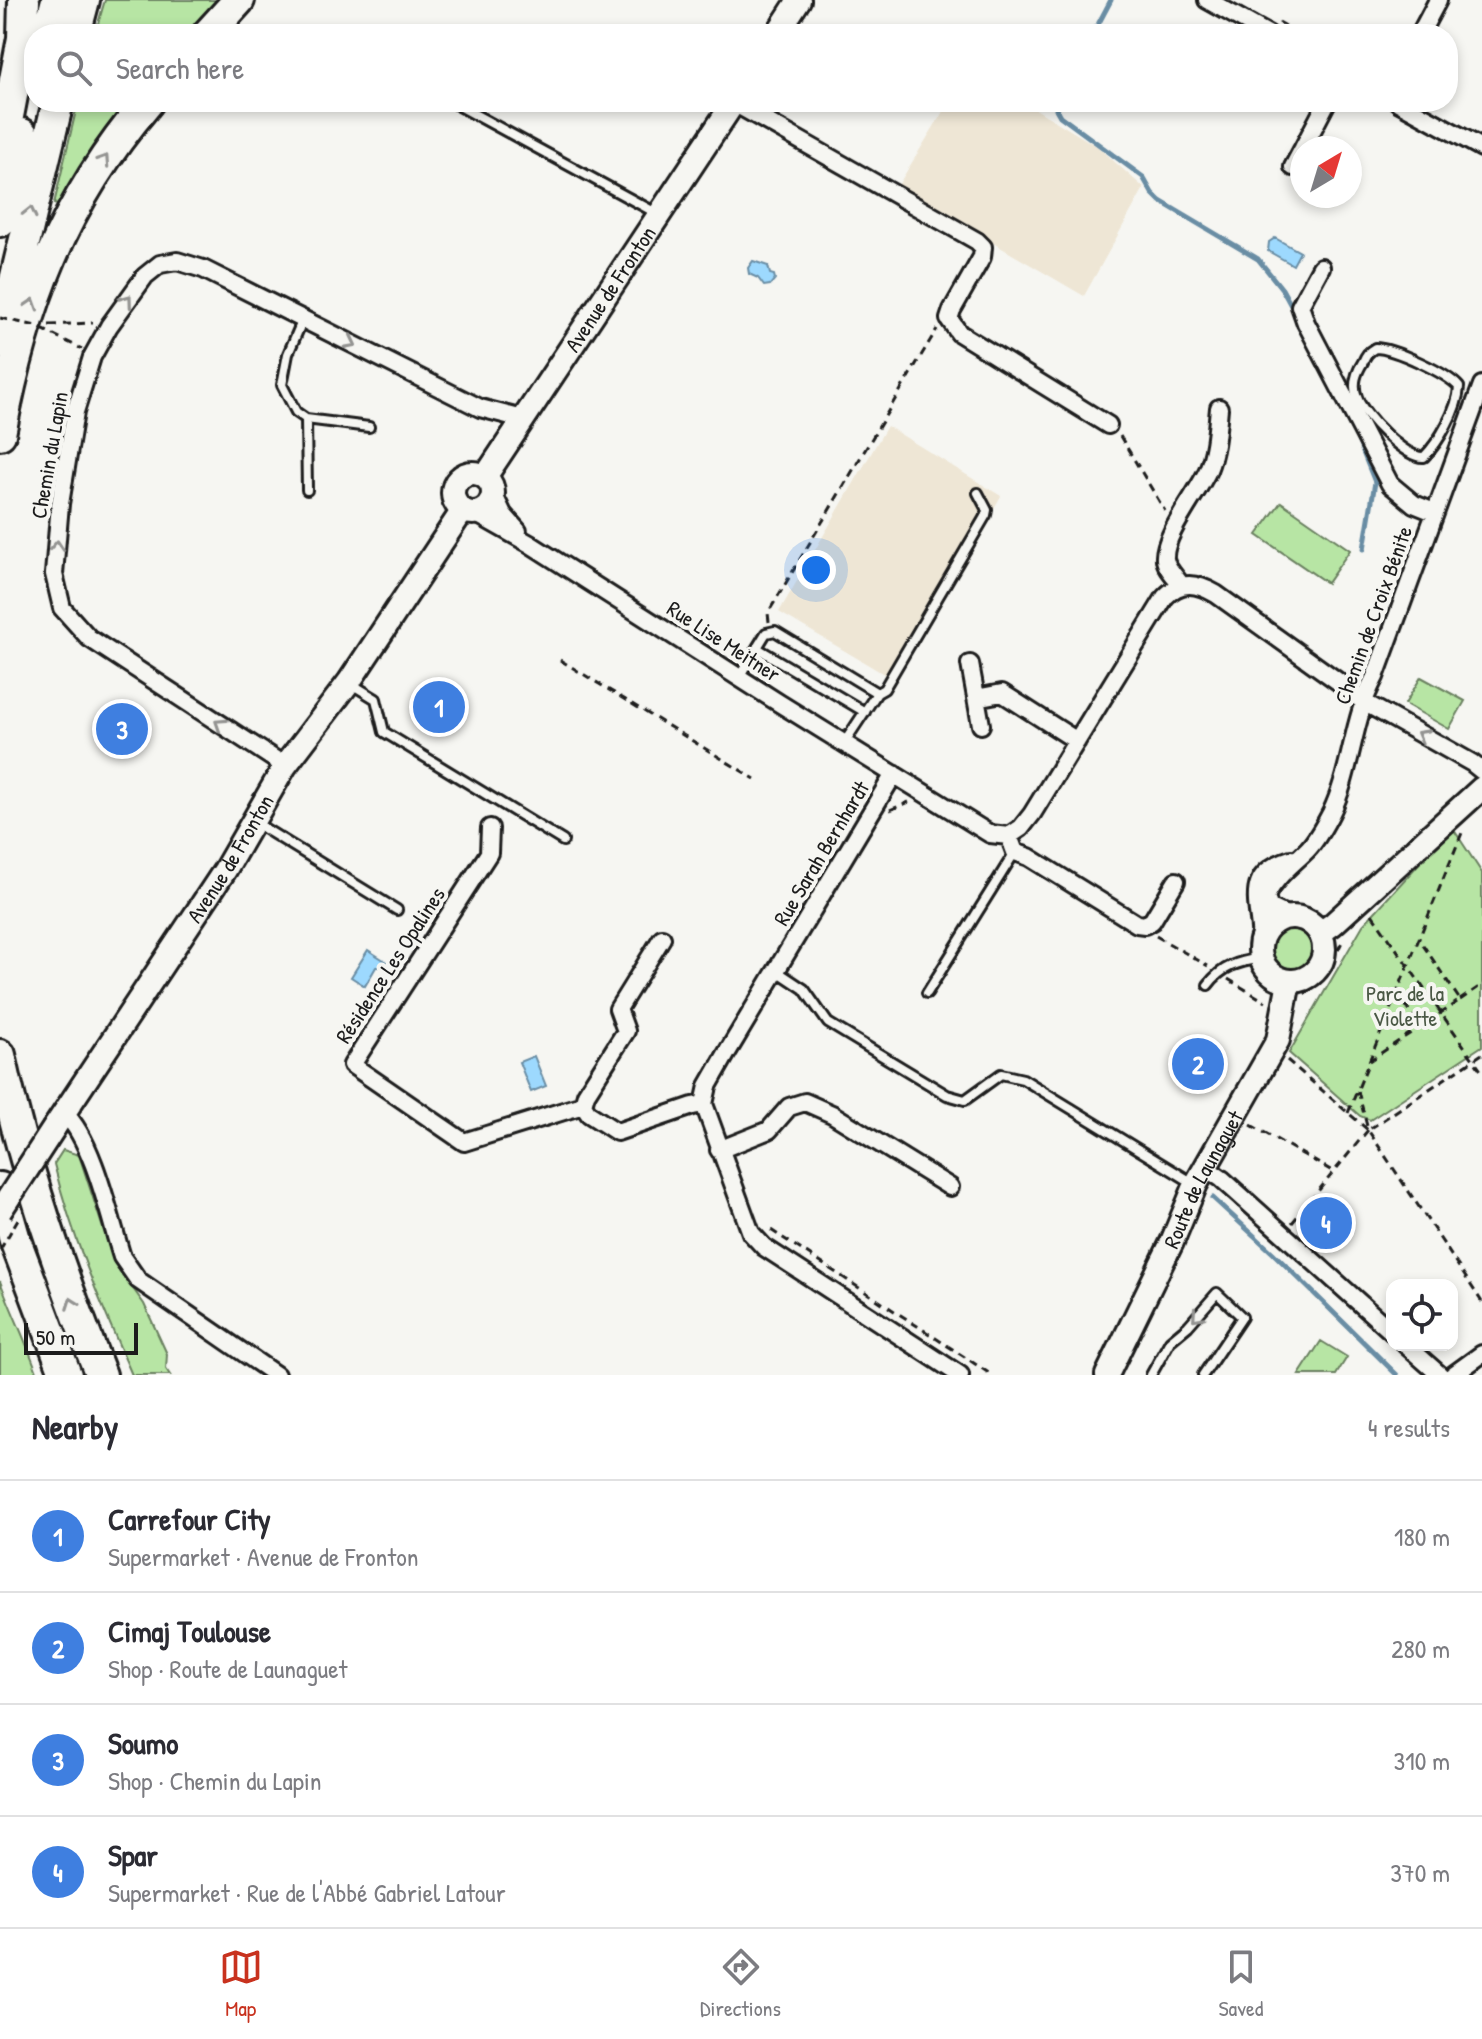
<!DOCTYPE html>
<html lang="en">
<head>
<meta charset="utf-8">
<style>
	body { margin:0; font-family:"Patrick Hand",sans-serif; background:#f7f7f7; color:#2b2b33 }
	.controls { position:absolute; right:24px; bottom:24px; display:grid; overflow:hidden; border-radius:16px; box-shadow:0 4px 12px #0003 }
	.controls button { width:72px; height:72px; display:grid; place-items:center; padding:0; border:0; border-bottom:2px solid #e1e1e2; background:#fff; color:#2b2b33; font:40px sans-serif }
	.compass { position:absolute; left:1290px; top:136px; width:72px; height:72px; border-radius:50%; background:#fff; box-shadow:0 4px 12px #0003; rotate:38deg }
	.scale { position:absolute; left:24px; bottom:20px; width:114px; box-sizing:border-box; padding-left:8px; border:4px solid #1c1c1c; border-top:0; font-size:22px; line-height:28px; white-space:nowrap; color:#1c1c1c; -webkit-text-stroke:6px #f6f6f2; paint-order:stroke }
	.you { position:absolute; left:816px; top:570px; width:28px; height:28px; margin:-20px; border:6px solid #fff; border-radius:50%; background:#1a73e8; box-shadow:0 0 0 12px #1a73e833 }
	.badge { display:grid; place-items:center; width:52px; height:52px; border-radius:50%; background:#c8321e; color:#fff; font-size:26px; font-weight:700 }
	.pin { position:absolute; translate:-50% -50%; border:4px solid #fff; box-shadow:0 2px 8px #0006 }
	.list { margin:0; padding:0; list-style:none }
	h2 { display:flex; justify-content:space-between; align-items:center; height:104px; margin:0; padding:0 32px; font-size:34px }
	h2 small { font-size:26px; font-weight:400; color:#7c7c81 }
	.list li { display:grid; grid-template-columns:52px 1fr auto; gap:24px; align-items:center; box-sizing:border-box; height:112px; padding:0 32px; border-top:2px solid #e1e1e2 }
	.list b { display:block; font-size:30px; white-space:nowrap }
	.list p { margin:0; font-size:26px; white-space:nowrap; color:#7c7c81 }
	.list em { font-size:26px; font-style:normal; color:#7c7c81 }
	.icon { flex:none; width:44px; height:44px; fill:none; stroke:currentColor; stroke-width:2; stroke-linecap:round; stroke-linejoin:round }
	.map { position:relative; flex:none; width:1482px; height:1375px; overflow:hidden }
	.search { position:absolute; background:#fff; box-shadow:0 4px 12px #0003; left:24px; right:24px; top:24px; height:88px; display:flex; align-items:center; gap:20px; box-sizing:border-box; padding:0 28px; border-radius:32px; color:#7c7c81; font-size:30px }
	.sheet { height:552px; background:#fff }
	nav { display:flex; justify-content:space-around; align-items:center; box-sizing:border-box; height:112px; border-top:2px solid #e1e1e2; background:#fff; font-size:22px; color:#7c7c81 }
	nav a { display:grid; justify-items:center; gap:4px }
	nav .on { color:#c8321e }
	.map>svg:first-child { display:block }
	.built { fill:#eee6d5 }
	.green { fill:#b7e5a4; stroke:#6a8060; stroke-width:2 }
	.water { fill:#9dd9fe; stroke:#698da4; stroke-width:2 }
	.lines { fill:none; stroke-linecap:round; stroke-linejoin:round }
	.stream { stroke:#698da4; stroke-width:5 }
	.service-casing { stroke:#1c1c1c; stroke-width:14 }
	.minor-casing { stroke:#1c1c1c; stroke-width:22 }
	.secondary-casing { stroke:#1c1c1c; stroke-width:28 }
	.motorway-casing { stroke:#1c1c1c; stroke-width:36 }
	.path { stroke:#1c1c1c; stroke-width:3; stroke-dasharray:8 6; stroke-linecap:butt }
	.service { stroke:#f6f6f2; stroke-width:8 }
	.minor { stroke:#f6f6f2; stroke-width:16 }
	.secondary { stroke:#f6f6f2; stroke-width:22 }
	.motorway { stroke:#f6f6f2; stroke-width:30 }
	.secondary-bridge-casing { stroke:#1c1c1c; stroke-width:28; stroke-linecap:butt }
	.path-bridge { stroke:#1c1c1c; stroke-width:3; stroke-dasharray:8 6; stroke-linecap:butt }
	.secondary-bridge { stroke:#f6f6f2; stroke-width:22 }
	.oneway { stroke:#949492 }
	.labels { text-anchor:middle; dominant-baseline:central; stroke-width:8; stroke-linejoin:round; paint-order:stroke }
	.street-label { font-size:22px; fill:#1c1c1c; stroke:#f6f6f2 }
	.park-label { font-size:22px; fill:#4a5845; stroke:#f6f6f2 }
</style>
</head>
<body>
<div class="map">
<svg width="1482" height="1375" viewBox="0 0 1482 1375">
	<rect width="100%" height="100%" fill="#f6f6f2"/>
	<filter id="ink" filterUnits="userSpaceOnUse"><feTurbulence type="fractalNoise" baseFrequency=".0125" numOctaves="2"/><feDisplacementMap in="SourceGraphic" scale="16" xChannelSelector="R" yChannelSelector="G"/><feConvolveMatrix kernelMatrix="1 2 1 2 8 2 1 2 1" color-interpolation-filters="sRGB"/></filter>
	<g filter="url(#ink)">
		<path class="built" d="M949,102h75l74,45 46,41 -60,108 -187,-109z
			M887,426l114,70 -107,184 -115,-68z"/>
		<path class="green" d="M105,0h118l-17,19 -4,-1 -16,16h-91z
			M78,102h47l-31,42 -36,61 -4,-1z
			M1281,502l69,48 -23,33 -70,-48z
			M1421,677l44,24 -16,28 -44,-25z
			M1454,830l28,43v173l-112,74 -10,-4 -71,-63 74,-128 64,-70z
			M1271 948a21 21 0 1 1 42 0a21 21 0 1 1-42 0Z
			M63,1150l16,5 35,107 30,42 23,50 -1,15 4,6h-38c-30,-69 -60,-137 -78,-211z
			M0,1281c12,32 27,62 38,94h-38z
			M1321,1341l26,16 -11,18h-37z"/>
		<path class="water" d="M1275,238l25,14 -7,13 -25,-14 1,-9z
			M753,261l15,5 2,8 4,1 1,4 -5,6 -6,1 -6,-8 -9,-4 -1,-6z
			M368,950l19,12 -4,5h-7l-11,19 -14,-9z
			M534,1056l12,30 -15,6 -12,-30z"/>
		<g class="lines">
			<path class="stream" d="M1093,34l18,-34
				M1057,102l-1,7 4,7 83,61 9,16 8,8 98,58 24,30 13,24
				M1356,435l19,47 -11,67
				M1213,1198l60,55 124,122"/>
			<defs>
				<path id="service" d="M452,102l206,112
					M303,319l-15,35 -6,31 14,27 10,7 63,8
					M1375,348c18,0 72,25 84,39 -1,22 -20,55 -35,70 -18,2 -62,-43 -67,-60 -5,-13 -1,-24 6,-35 3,-7 5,-10 12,-14z
					M306,419l1,71
					M757,648l108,64
					M739,677l27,-44 9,-2 102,62 -33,50
					M350,683l26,16 8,33 179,109
					M877,693l7,-4 102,-174 1,-5 -9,-17
					M254,822l143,88
					M777,971l27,18 24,34 119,72 18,5 36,-26 22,5 170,104
					M1208,985c14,-19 30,-23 53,-27
					M927,993l88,-141
					M1151,1375l19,-34 18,-15 29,-33 25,24 -39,58"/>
				<path id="minor" d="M1207,0l61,34
					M1420,34l18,-34
					M1398,102l84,46
					M734,103l243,138 6,6 -1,10 -30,53 -3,9 10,14 149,92
					M1303,148l24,-46
					M1293,167l9,-17
					M1321,267l-21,39 6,17 84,161 24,20 20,8
					M493,493l10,21 15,17
					M475,513l55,31 249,159 211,131 19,2 12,-8 11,-14 133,-217c16,-17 32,-14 51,-3l127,91 19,16 110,62 10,8
					M1181,585c-5,-8 -15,-17 -16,-26 -2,-24 33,-66 43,-89 8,-19 9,-41 11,-62
					M970,664l11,61
					M976,698l26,-5 75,48
					M285,766l-196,-128 -27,-30 -8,-34 6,-70 15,-92 17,-55 17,-31 36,-50 15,-12 17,-3 26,8 277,139 43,11
					M894,774l-166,277 -20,35 -4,18 47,129 13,14 196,128
					M490,828l-1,25 -137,212 112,77 119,-37
					M1009,836l6,16 14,5 108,67 8,1 7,-4 24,-40
					M1290,917l-21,-10 -3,-11c9,-19 26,-31 41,-46 10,-10 17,-24 24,-37 21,-43 21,-94 44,-136l107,-292
					M662,938l-44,71 8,22 -40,63 -3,11 6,9 28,18 76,-26 11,-2
					M1261,940c-2,-39 -18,-66 30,-81
					M64,1113c29,26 46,106 58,144l16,23 138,95
					M719,1150l50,-20 20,-23 16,-5 27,12 118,73
					M1206,1168l16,11 170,153
					M1406,1345l34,30
					M1453,1375l29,-21"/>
				<g id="secondary">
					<path d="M777,34l22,-34"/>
					<circle cx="473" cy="493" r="20"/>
					<path id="s1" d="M485,477l249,-375"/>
					<circle cx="1292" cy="949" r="32"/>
					<path d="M1320,933l13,-9 149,-136"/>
					<path id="s2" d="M54,1128l171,-258 60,-104 64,-84 114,-172"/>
					<path id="s3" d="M1107,1375l65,-133 24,-58 82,-144 11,-59"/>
				</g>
				<path id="motorway" d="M48,34l9,-34
					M75,34l9,-34
					M208,34l31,-34
					M0,158l23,-120 1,-38
					M0,221l22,-87
					M0,343l58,-241
					M0,434c24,-129 62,-231 148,-332
					M0,1055c23,110 59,216 101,320
					M0,1188l15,52 51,135"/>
			</defs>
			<use href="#service" class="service-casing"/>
			<use href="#minor" class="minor-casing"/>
			<use href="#secondary" class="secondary-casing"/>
			<use href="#motorway" class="motorway-casing"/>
			<path class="path" d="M1279,22l21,12
				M49,325l44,-2
				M1120,436l45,75
				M447,499c-1,-17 4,-32 24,-34
				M769,622l-1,-9 169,-284
				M560,660l195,119
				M890,810l19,-8
				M1301,906l16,5
				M1372,914l110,158
				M1156,936l52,30
				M1255,969l13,16
				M1228,979l38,23
				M1397,992l22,33
				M1305,994c26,-19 24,-26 38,-54
				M1460,1000l22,-15
				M1482,1054l-114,76 114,172
				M1287,1060l81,70
				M1369,1061l91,-61 -41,-61
				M1358,1091l10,39
				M1348,1113l116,-285
				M1251,1125l83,47
				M1292,1223l76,-93
				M771,1230l221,145"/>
			<use href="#service" class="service"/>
			<use href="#minor" class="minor"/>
			<use href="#secondary" class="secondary"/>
			<use href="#motorway" class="motorway"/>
			<defs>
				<path id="secondary-bridge" d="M0,1211l54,-83"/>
			</defs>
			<use href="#secondary-bridge" class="secondary-bridge-casing"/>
			<path class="path-bridge" d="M0,318l36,8 46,23
				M0,1250l18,-31"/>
			<use href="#secondary-bridge" class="secondary-bridge"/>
		</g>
		<defs><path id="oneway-chevron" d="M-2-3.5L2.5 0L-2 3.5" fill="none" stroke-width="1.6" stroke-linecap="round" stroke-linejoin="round" transform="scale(2)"/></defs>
		<g class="oneway">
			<use href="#oneway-chevron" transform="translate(104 160) rotate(-57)"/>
			<use href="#oneway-chevron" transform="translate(30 212) rotate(-77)"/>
			<use href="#oneway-chevron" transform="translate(127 300) rotate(-54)"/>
			<use href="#oneway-chevron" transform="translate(32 304) rotate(-72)"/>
			<use href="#oneway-chevron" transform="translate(351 343) rotate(27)"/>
			<use href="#oneway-chevron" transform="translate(57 546) rotate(-86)"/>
			<use href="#oneway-chevron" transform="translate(220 724) rotate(-147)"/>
			<use href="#oneway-chevron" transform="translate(1422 735) rotate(-151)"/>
			<use href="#oneway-chevron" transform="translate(72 1303) rotate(-110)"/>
			<use href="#oneway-chevron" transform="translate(1197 1316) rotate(132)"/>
		</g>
	</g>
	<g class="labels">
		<g class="street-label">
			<text stroke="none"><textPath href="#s1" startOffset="226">Avenue de Fronton</textPath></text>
			<text transform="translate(49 455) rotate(-80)">Chemin du Lapin</text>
			<text transform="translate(1373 615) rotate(-70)">Chemin de Croix Bénite</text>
			<text transform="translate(724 641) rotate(33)">Rue Lise Meitner</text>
			<text transform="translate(821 853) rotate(-59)">Rue Sarah Bernhardt</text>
			<text stroke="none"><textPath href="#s2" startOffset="322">Avenue de Fronton</textPath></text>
			<text transform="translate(390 965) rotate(-57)">Résidence Les Opalines</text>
			<text stroke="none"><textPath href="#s3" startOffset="218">Route de Launaguet</textPath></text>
		</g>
		<g class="park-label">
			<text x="1405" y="993">Parc de la<tspan x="1405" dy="25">Violette</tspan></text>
		</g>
	</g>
</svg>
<div class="controls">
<button><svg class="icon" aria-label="locate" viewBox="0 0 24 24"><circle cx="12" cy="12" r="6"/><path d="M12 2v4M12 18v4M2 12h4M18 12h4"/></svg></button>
</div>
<svg class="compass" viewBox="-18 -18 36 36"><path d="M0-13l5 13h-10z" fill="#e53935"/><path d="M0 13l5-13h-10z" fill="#7c7c81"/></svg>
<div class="scale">50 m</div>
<div class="you"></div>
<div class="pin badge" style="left:439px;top:707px;background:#3f7fe0">1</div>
<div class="pin badge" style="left:1198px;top:1064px;background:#3f7fe0">2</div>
<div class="pin badge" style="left:122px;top:729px;background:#3f7fe0">3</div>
<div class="pin badge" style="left:1326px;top:1223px;background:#3f7fe0">4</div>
<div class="search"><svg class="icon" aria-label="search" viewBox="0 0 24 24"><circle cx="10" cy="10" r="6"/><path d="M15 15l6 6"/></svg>Search here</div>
</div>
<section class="sheet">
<h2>Nearby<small>4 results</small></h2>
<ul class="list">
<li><span class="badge" style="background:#3f7fe0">1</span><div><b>Carrefour City</b><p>Supermarket · Avenue de Fronton</p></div><em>180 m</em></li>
<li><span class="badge" style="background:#3f7fe0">2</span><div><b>Cimaj Toulouse</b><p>Shop · Route de Launaguet</p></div><em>280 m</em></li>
<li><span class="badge" style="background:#3f7fe0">3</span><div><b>Soumo</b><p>Shop · Chemin du Lapin</p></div><em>310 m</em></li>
<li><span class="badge" style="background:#3f7fe0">4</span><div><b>Spar</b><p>Supermarket · Rue de l'Abbé Gabriel Latour</p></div><em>370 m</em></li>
</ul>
</section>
<nav>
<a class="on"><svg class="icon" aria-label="map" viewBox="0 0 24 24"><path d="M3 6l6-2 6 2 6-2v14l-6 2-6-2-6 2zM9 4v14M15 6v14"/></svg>Map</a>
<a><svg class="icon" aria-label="directions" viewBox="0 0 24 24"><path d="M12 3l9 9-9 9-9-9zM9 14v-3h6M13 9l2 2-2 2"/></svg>Directions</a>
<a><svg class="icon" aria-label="saved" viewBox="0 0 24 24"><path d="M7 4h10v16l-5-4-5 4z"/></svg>Saved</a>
</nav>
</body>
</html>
